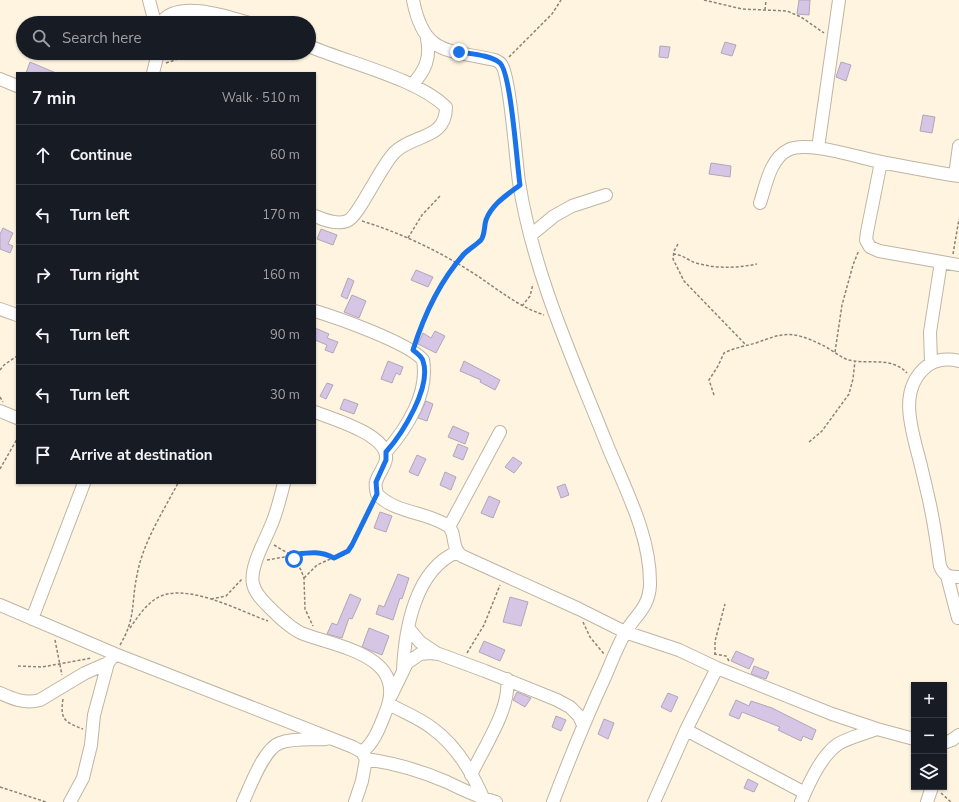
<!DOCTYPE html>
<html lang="en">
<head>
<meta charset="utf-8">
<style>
	body { margin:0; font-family:"Nunito Sans",sans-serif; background:#242831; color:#f1f3f6 }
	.controls { position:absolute; right:12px; bottom:12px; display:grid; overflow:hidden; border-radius:0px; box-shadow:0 1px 3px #0004 }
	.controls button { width:36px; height:36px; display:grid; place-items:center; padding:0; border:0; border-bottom:1px solid #363941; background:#171b24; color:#f1f3f6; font:20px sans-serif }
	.stop { position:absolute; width:12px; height:12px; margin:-9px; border:3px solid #1a73e8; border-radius:50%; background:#fff }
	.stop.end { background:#1a73e8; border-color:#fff; box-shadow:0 1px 4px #0008 }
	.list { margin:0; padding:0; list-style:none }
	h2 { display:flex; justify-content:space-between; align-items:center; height:52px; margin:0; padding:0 16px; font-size:17px }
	h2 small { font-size:13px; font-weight:400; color:#9ea1a6 }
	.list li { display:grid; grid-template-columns:26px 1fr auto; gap:12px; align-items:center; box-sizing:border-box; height:60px; padding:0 16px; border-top:1px solid #363941 }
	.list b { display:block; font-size:15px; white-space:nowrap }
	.list em { font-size:13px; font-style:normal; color:#9ea1a6 }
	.icon { flex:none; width:22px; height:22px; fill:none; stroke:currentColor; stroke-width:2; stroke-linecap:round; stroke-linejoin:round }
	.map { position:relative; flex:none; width:959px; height:802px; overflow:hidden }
	.search { position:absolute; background:#171b24; box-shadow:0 1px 3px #0004; left:16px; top:16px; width:300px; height:44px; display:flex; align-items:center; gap:10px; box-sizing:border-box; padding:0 14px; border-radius:22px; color:#9ea1a6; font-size:15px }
	.panel { position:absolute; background:#171b24; box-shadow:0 1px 3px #0004; left:16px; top:72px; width:300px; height:412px; border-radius:0px }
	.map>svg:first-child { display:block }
	.building { fill:#d6c5e4; stroke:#b1a7b9 }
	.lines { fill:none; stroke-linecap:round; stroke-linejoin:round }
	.minor-casing { stroke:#bfb5a3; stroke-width:14 }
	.path { stroke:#8b8377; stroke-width:1.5; stroke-dasharray:3 2; stroke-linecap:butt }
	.minor { stroke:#fff; stroke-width:12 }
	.route { stroke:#1a73e8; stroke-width:5 }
</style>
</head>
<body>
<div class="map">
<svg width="959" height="802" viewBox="0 0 959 802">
	<rect width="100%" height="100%" fill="#fef4e0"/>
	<path class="building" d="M799,0h11l-1,15 -12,-1z
		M725,42l11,3 -4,11 -11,-3z
		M660,46l10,1 -2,11 -9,-1z
		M30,62l26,11h-30z
		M841,62l10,3 -5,16 -10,-4z
		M923,115l12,2 -3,16 -12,-2z
		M711,163l20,3 -1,11 -21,-3z
		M3,228l10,5 -5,11 5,2 -3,7 -10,-4v-15z
		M321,229l16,6 -4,10 -16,-6z
		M416,270l17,7 -5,10 -17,-7z
		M348,278l6,3 -7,18 -6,-3z
		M352,295l14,6 -7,17 -15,-6z
		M315,328l14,6 -2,4 11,4 -5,11 -8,-3 2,-5 -12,-5z
		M435,331l10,5 -9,17 -18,-9 5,-11 8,5z
		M388,361l15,6 -3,8 -4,-2 -4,10 -11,-4z
		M464,361l36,19 -5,10 -15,-8 1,-2 -21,-9z
		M327,383l6,2 -7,14 -6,-3z
		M344,399l14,5 -4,10 -14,-5z
		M426,401l7,3 -6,17 -9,-3z
		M453,426l16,7 -4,11 -17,-7z
		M458,444l10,4 -5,12 -10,-4z
		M417,455l9,4 -8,17 -9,-4z
		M513,457l9,6 -8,10 -9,-6z
		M445,472l11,5 -5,13 -11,-5z
		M565,484l4,11 -8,3 -4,-11z
		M489,496l11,5 -7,17 -12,-5z
		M380,512l12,4 -6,16 -12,-4z
		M398,574l11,4 -7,21 -2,-1 -7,22 -17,-6 3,-9 5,2z
		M350,594l11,5 -9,20 -3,-1 -7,20 -15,-4 5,-11 5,2z
		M510,597l18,5 -7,24 -18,-4z
		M369,628l20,8 -7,19 -20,-8z
		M484,641l21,9 -5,11 -21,-9z
		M736,651l18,8 -5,10 -18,-8z
		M754,666l15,6 -3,7 -15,-5z
		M517,692l14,6 -6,9 -12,-7z
		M668,693l10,4 -7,15 -10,-5z
		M736,700l13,6 2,-5 21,7 44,22 -4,10 -9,-4 -2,5 -23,-11 2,-3 -38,-15 -3,7 -10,-4z
		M556,716l10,4 -5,11 -9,-4z
		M604,719l10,4 -6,16 -10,-5z
		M748,779l10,5 -4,8 -10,-4z"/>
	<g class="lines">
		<defs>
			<path id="minor" d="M149,0l6,23
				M413,0c11,56 34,49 82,60 2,1 5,2 6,4 9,10 15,98 18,118 14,90 53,175 87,260 18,45 45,93 44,143 -1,24 -16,31 -25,48 -8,14 -14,30 -20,44 -19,41 -36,83 -52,125
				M161,23c15,-23 62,-8 88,0
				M309,46c39,17 107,32 137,61 0,33 -33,27 -51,45 -14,13 -37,66 -48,69 -10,4 -23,-1 -32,-5
				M153,73l5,-20
				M0,79l17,7
				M412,85c13,-14 19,-27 15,-46
				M818,148l21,-148
				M881,162l-14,70 -1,8 4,7 9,4 80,14
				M955,175l4,-29
				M760,203c6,-18 10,-44 28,-53 19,-10 71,8 93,12 26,5 52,10 78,14
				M531,235l23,-19 18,-10 34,-11
				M0,309l17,6
				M315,311c23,7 94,32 108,49 6,33 -16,68 -37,92
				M959,361c-10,-3 -23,-2 -32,5 -30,24 -15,64 -7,96 3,12 6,25 9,38 5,22 8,44 11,66 4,10 9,11 19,11
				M931,363l-1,-31 11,-70
				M0,411l17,7
				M315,412c18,7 74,23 71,47 -1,8 -8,15 -10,23 -1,3 0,8 1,12 19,20 49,17 71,32 9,7 2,21 14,30l117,53 46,23 54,18 38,18 115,46 45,15 37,10
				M284,483c-3,12 -6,24 -10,35 -6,18 -25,48 -21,66 2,9 9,16 15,22 10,10 21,21 33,27 36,14 107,22 85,78 -6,15 -11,31 -24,41
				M449,527l51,-95
				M947,576l11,42
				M0,605l115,49 238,93 9,5 4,7 -4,22 -7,21
				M32,619l52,-136
				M409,629l11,13 18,12
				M403,670c2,-41 12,-100 54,-118
				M0,693c13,6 25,11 40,7l45,-27 23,-10
				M391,696l16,-33 13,-9 10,-1 9,1 46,17 72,29 13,7 9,9 4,9
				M389,704c14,8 30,14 43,24 24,17 42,48 53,74
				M686,730l119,63
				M944,743l8,-3 7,-5
				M366,759c27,4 56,12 81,23 16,8 31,15 49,20
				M471,775c12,-27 40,-66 36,-96
				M70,802l13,-24 8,-33 3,-30 14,-52 7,-9
				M243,802c7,-15 21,-54 37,-59 13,-5 31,-3 46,-4
				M654,802l32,-72 31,-62
				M801,802c8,-19 20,-46 37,-58 12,-7 26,-10 39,-15
				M927,802l5,-15"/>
		</defs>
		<use href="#minor" class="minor-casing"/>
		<path class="path" d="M704,0l38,9 45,2 14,6 23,16
			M765,10l1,-10
			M509,57l43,-43 9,-14
			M166,63l30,-10
			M362,221c39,12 77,30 111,52 25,16 42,32 71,42
			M408,238l14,-23 18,-19
			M678,244l-4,7 -1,8 11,22 62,64
			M673,254c9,0 14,6 23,9 21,6 40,5 61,1
			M953,254l6,-35
			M522,306l8,-10 3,-12
			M416,341l10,-27 18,-35 21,-26 15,-13 10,-28 8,-10 12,-10
			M835,352l7,-47 11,-40 6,-15
			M0,370l4,-5 13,-9
			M714,395l-5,-15 9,-14 6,-13c10,-5 21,-7 32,-10 27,-10 35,-13 64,1 10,4 19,13 29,16 21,5 42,-4 58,13
			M0,397l3,5
			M809,442l13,-11 27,-37 4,-15 2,-18
			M0,469l17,-30
			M274,545l17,10 10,15 3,8 1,31 8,17
			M267,560l46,-8h7l14,6
			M304,578l13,-13 31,-14 24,-47
			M211,599l15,-3 16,-17
			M583,622l7,15 14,17
			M130,628c7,-10 14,-21 24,-28 28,-21 85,11 114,21
			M55,640l7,35
			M120,645c16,-27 11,-41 17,-70 6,-33 26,-63 41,-92
			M467,653l17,-28 16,-40
			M714,654l12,2 3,5
			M715,655v-14l10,-37
			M18,666l24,1 50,-9
			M63,699c-3,20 1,23 20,30
			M0,787l46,15
			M941,793l10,9"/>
		<use href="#minor" class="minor"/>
	</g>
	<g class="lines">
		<path class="route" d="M294,559l-3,-4c16,-2 28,-5 43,3l14,-7 4,-6 25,-51 -1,-12 10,-22v-8c16,-18 46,-65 37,-91 -1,-4 -6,-8 -10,-11 11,-35 26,-68 51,-96 5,-5 12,-9 17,-14 4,-5 3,-14 5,-20 6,-16 21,-25 34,-35 -3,-20 -9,-112 -20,-122 -9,-8 -29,-9 -41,-11"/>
	</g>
</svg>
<div class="controls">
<button>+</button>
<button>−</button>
<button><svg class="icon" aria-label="layers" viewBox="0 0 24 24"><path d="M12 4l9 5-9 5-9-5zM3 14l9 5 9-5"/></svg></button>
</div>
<div class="stop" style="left:294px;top:559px"></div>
<div class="stop end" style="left:459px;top:52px"></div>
<div class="search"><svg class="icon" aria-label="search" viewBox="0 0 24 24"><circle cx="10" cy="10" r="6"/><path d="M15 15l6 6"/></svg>Search here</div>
<section class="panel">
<h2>7 min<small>Walk · 510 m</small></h2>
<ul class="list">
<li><svg class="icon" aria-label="ahead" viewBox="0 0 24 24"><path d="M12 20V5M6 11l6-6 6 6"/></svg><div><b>Continue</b></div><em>60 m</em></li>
<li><svg class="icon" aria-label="left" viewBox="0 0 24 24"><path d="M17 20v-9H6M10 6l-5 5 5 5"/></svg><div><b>Turn left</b></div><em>170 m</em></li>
<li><svg class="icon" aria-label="right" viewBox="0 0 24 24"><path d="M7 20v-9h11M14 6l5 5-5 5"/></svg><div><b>Turn right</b></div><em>160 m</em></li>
<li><svg class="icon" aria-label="left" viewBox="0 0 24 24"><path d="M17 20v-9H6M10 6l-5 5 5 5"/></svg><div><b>Turn left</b></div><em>90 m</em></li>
<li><svg class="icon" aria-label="left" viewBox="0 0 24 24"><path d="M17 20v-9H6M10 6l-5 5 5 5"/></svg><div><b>Turn left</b></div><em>30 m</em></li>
<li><svg class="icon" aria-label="arrive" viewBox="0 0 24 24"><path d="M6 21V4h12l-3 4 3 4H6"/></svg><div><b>Arrive at destination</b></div></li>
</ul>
</section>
</div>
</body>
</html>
